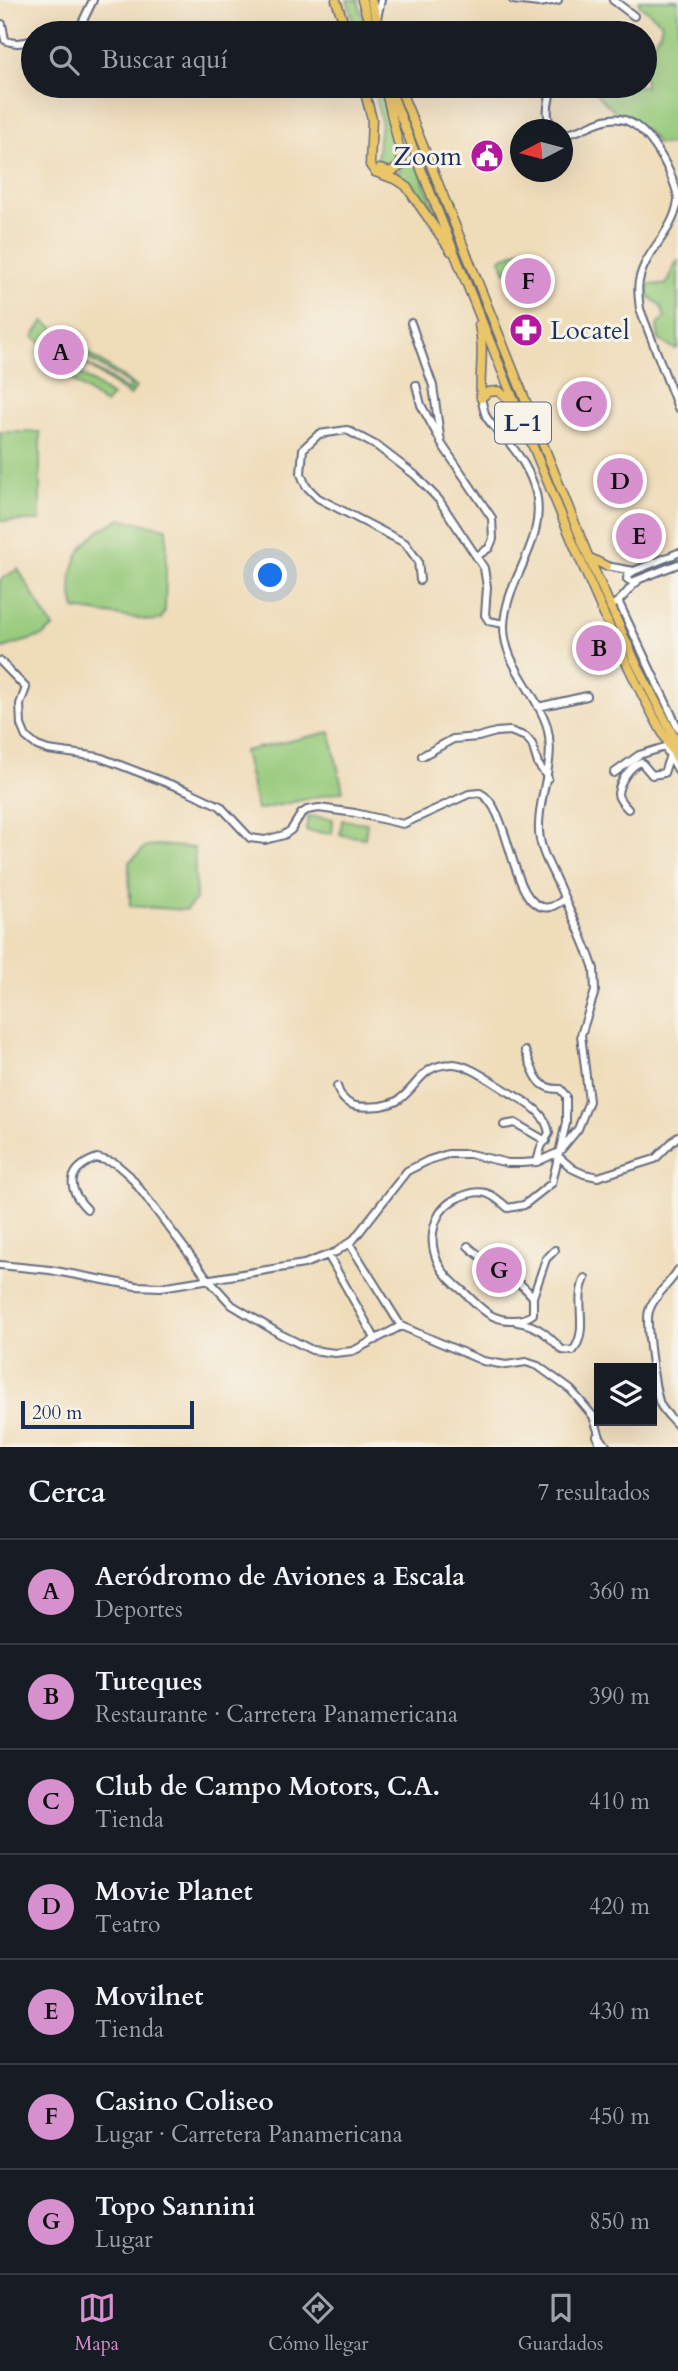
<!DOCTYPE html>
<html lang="es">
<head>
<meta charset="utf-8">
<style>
	body { margin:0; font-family:Cardo,serif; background:#20242c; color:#f1f3f6 }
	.controls { position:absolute; right:21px; bottom:21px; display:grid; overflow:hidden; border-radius:0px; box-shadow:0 7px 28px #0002 }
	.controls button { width:63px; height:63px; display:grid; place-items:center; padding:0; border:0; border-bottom:2px solid #363941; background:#171b24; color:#f1f3f6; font:35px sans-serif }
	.compass { position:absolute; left:510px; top:119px; width:63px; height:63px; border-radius:50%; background:#171b24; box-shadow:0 7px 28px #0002; rotate:264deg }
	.scale { position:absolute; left:21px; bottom:18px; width:173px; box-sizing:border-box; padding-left:7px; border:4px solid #1b2f5e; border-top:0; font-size:19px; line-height:24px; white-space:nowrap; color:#1b2f5e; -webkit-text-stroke:5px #f7f3e8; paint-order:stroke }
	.you { position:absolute; left:271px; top:576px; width:24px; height:24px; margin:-18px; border:5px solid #fff; border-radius:50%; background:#1a73e8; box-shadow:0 0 0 10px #1a73e833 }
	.badge { display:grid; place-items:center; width:46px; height:46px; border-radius:50%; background:#d690ce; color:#111; font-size:23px; font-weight:700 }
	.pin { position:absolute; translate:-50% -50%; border:4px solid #fff; box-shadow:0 2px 7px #0006 }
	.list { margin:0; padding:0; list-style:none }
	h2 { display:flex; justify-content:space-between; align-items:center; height:91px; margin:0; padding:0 28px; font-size:30px }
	h2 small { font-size:23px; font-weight:400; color:#9ea1a6 }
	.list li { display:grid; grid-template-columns:46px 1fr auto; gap:21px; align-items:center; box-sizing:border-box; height:105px; padding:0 28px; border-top:2px solid #363941 }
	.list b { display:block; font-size:26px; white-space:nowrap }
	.list p { margin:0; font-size:23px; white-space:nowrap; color:#9ea1a6 }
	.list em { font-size:23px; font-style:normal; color:#9ea1a6 }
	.icon { flex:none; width:38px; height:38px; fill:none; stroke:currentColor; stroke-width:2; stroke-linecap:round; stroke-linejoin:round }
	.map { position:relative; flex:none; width:678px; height:1447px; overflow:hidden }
	.search { position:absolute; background:#171b24; box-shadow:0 7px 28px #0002; left:21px; right:21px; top:21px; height:77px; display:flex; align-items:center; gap:18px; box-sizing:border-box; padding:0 24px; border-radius:38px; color:#9ea1a6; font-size:26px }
	.sheet { height:826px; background:#171b24 }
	nav { display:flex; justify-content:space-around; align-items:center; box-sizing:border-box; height:98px; border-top:2px solid #363941; background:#171b24; font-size:19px; color:#9ea1a6 }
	nav a { display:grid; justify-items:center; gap:4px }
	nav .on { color:#d690ce }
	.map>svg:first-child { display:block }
	.green { fill:#97ca7b; stroke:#597c6c; stroke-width:2; fill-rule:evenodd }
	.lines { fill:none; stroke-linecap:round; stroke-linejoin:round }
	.minor-casing { stroke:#656c7e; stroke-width:10 }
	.major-casing { stroke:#656c7e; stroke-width:11 }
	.minor { stroke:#fff; stroke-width:6 }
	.major { stroke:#ebc669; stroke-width:8 }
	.labels { text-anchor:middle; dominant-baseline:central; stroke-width:6; stroke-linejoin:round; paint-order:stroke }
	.shield { fill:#f7f3e8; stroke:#5d6a87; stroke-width:2 }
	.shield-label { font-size:24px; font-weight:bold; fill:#1b2f5e }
	.poi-label { font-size:26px; fill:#1b2f5e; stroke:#f7f3e8; text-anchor:end }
</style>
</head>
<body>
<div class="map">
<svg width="678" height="1447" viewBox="0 0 678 1447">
	<rect width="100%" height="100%" fill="#f7f3e8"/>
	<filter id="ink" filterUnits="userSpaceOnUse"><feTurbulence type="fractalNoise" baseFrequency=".0143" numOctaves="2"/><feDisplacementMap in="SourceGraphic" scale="14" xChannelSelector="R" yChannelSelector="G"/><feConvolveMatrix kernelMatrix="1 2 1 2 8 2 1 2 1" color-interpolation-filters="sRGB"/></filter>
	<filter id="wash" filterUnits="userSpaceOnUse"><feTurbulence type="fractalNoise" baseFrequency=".00686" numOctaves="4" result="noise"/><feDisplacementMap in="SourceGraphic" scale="28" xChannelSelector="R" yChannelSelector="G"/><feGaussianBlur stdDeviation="1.57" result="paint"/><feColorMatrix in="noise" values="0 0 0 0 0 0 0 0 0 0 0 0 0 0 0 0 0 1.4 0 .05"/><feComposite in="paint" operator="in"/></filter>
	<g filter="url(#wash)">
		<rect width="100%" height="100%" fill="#efdcb9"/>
		<path class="green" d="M347,0h11l9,33h-10z
			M639,0h39v145l-21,-1c-17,-26 -49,-28 -65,-58h53v-33l15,-21 2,-9c-7,-7 -16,-12 -23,-19z
			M373,86h7l17,63v13l-9,5 -8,-3 -3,-5 4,-38z
			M393,104l54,135 -38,-55 -7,-7 -7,-2c22,-16 5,-49 -2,-71z
			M524,248l6,14 -24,10 -6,-13z
			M678,261v87l-3,1 -16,-9 -2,-14 8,-9 -5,-12 -13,-10 3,-11 15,1c9,-7 5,-18 13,-24z
			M44,321l92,66 -6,9 -43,-31 -6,9 31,22 -7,8 -39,-28 7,-10 -40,-29zM51,334l80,52 -2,5 -81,-52z
			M0,432h40v89h-40z
			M121,519l46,9 -2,82 -4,9 -8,2 -78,-12c-12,-43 6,-73 46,-90z
			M18,569l35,59 -11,8 -39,12 -3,-1v-67z
			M330,732l13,59 -86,19 -13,-59z
			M308,816l25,3 -1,15 -26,-3z
			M342,820l25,3 -2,15 -25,-3z
			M157,845l37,3 2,51 -10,11 -56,-4 -1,-44 18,-16z"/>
	</g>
	<g filter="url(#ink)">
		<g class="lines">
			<defs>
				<path id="minor" d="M513,0l26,3 19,-3
					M613,0l21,16
					M377,18l4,-18
					M2,24l3,16c9,5 19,3 28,0
					M63,33l16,-4 14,-29
					M552,86c-3,16 -9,30 2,44
					M562,134c18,0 31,-13 48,-15 34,-6 62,51 68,78
					M678,200c-4,33 -33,50 -39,81 -2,9 0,19 1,28l38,99
					M411,323l22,63 8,57 51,75 1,21 -4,9 -12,8
					M416,385l5,20 18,33
					M678,553l-44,18 -6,4 -1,4 5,3 46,-18
					M606,566l28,5
					M420,580l-2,-19 -13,-18 -87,-45 -12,-12 -5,-12 2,-25 16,-15 28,-4 30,16 38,29 24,25 45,68 3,19 -2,28 4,6 15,3
					M619,603l59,125
					M611,606c14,-7 15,-16 26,-24
					M0,661l26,27 -6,16 1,21 5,12 11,9 11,4 51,7 89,34 32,15 30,32 15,2 19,-5 7,-5 10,-16 6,-4 12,-2 36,5 48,11 66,-30 11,-1c32,15 31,122 70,114 5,-1 10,-5 15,-8
					M538,707l49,-11
					M422,756l31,-17 25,-2 18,-5 14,-1 16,6 6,7 6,20 10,14
					M614,773l25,-18 26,-8 13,23
					M628,809c-4,-4 -10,-10 -10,-15 1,-12 12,-28 23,-32l11,13 12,-2 6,-18
					M337,1086c6,22 22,22 43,20 6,-1 15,-3 20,-7 20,-15 21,-34 52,-35 15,-1 43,20 57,28 18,11 36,19 40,41l-8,14 -4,15
					M504,1125l11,-2 31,18
					M558,1156l15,13 11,5 14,3 57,-18 23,-23
					M87,1209c-21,-21 -20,-40 10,-51l18,5 15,13 78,103 24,26 48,29 32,16 23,3 18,-2 48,-25
					M349,1243l52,83 82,35 23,4 20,-3 12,4 33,24 22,26 7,21 7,10
					M468,1246c20,19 48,30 65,51v17c-6,5 -12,6 -20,6 -23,1 -33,-13 -49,-28 -10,-8 -19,-16 -25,-27 -13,-26 -6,-57 21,-68 23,-10 31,-4 48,11l16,-3 28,-22 14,-60v-27l-6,-7c-25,1 -26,-19 -35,-38
					M328,1255l48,85
					M0,1265l50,5 86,16 25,1 143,-23 32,-12 18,-13 53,-68 22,-11 19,-6h22l38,9h13l16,-1 22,-10 19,-23 11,-28 -8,-66 14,-44 -1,-22c-9,-28 -23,-56 -35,-83 -8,-18 -19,-35 -20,-55 -2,-35 18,-68 8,-105 -11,-35 -44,-62 -43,-101 2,-47 43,-83 32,-132 -5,-20 -17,-39 -31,-55 -6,-6 -13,-12 -18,-20 -3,-5 -4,-13 -6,-20
					M678,1270c-8,14 -25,26 -29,41 -4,13 6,80 11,93 4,8 12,15 18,22
					M533,1297l13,-38 9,-9
					M517,1322c21,3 31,13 45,28l11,1c17,-23 0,-48 12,-73
					M597,1436l4,11"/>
				<path id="major" d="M336,0l11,33
					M362,0l10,33
					M371,0l10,33
					M363,86l9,33 -2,46 5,7 22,8 9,6 45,65
					M389,86c49,128 100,254 152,380 42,101 82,201 137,294
					M399,86l189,470 46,103 44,86
					M380,169l11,3 8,-5 3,-8 -17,-71
					M479,325c6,25 0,48 2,73
					M481,398l7,-6 11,-1 13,12
					M590,558l16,8"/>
			</defs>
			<use href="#minor" class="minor-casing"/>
			<use href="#major" class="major-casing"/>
			<use href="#minor" class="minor"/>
			<use href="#major" class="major"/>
		</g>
	</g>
	<defs>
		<symbol id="civic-disc" viewBox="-11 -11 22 22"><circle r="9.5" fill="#b5179e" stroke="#f7f3e8"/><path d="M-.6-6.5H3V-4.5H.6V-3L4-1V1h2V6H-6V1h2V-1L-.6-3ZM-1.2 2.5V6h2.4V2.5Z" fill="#fff"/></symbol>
		<symbol id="pharmacy-disc" viewBox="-11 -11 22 22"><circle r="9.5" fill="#b5179e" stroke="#f7f3e8"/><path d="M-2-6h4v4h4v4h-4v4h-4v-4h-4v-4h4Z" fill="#fff"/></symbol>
	</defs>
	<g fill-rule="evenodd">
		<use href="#civic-disc" x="468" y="137" width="38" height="38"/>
		<use href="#pharmacy-disc" x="507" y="311" width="38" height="38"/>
	</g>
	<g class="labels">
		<rect class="shield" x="495" y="402.5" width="56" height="41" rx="5"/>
		<g class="shield-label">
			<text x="523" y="423">L-1</text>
		</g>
		<g class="poi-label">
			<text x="462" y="156">Zoom</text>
			<text x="550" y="330" text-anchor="start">Locatel</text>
		</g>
	</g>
</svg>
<div class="controls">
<button><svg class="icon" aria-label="layers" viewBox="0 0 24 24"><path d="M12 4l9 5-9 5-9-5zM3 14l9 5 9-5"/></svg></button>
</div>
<svg class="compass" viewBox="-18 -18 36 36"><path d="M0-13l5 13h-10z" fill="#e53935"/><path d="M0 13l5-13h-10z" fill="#9ea1a6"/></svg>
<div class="scale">200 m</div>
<div class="you"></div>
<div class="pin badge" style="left:61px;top:352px">A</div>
<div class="pin badge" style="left:599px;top:648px">B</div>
<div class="pin badge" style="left:584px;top:404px">C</div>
<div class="pin badge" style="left:620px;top:481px">D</div>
<div class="pin badge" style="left:639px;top:536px">E</div>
<div class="pin badge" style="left:528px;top:281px">F</div>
<div class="pin badge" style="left:499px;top:1270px">G</div>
<div class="search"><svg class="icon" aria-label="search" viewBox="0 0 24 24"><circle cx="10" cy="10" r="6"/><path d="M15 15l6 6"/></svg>Buscar aquí</div>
</div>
<section class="sheet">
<h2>Cerca<small>7 resultados</small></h2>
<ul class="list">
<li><span class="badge">A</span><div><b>Aeródromo de Aviones a Escala</b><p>Deportes</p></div><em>360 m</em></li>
<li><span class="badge">B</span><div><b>Tuteques</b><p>Restaurante · Carretera Panamericana</p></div><em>390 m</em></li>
<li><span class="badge">C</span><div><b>Club de Campo Motors, C.A.</b><p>Tienda</p></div><em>410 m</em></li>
<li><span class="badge">D</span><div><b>Movie Planet</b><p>Teatro</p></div><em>420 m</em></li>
<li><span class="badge">E</span><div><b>Movilnet</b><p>Tienda</p></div><em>430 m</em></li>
<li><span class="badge">F</span><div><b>Casino Coliseo</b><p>Lugar · Carretera Panamericana</p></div><em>450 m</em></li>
<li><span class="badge">G</span><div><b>Topo Sannini</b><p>Lugar</p></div><em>850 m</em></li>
</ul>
</section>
<nav>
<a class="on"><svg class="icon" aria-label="map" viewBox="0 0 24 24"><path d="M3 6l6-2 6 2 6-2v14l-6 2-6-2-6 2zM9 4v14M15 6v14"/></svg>Mapa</a>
<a><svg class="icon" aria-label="directions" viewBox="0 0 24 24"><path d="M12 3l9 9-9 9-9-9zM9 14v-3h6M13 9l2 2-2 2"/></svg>Cómo llegar</a>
<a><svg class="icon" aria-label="saved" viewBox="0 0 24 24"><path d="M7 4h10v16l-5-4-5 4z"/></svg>Guardados</a>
</nav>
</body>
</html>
